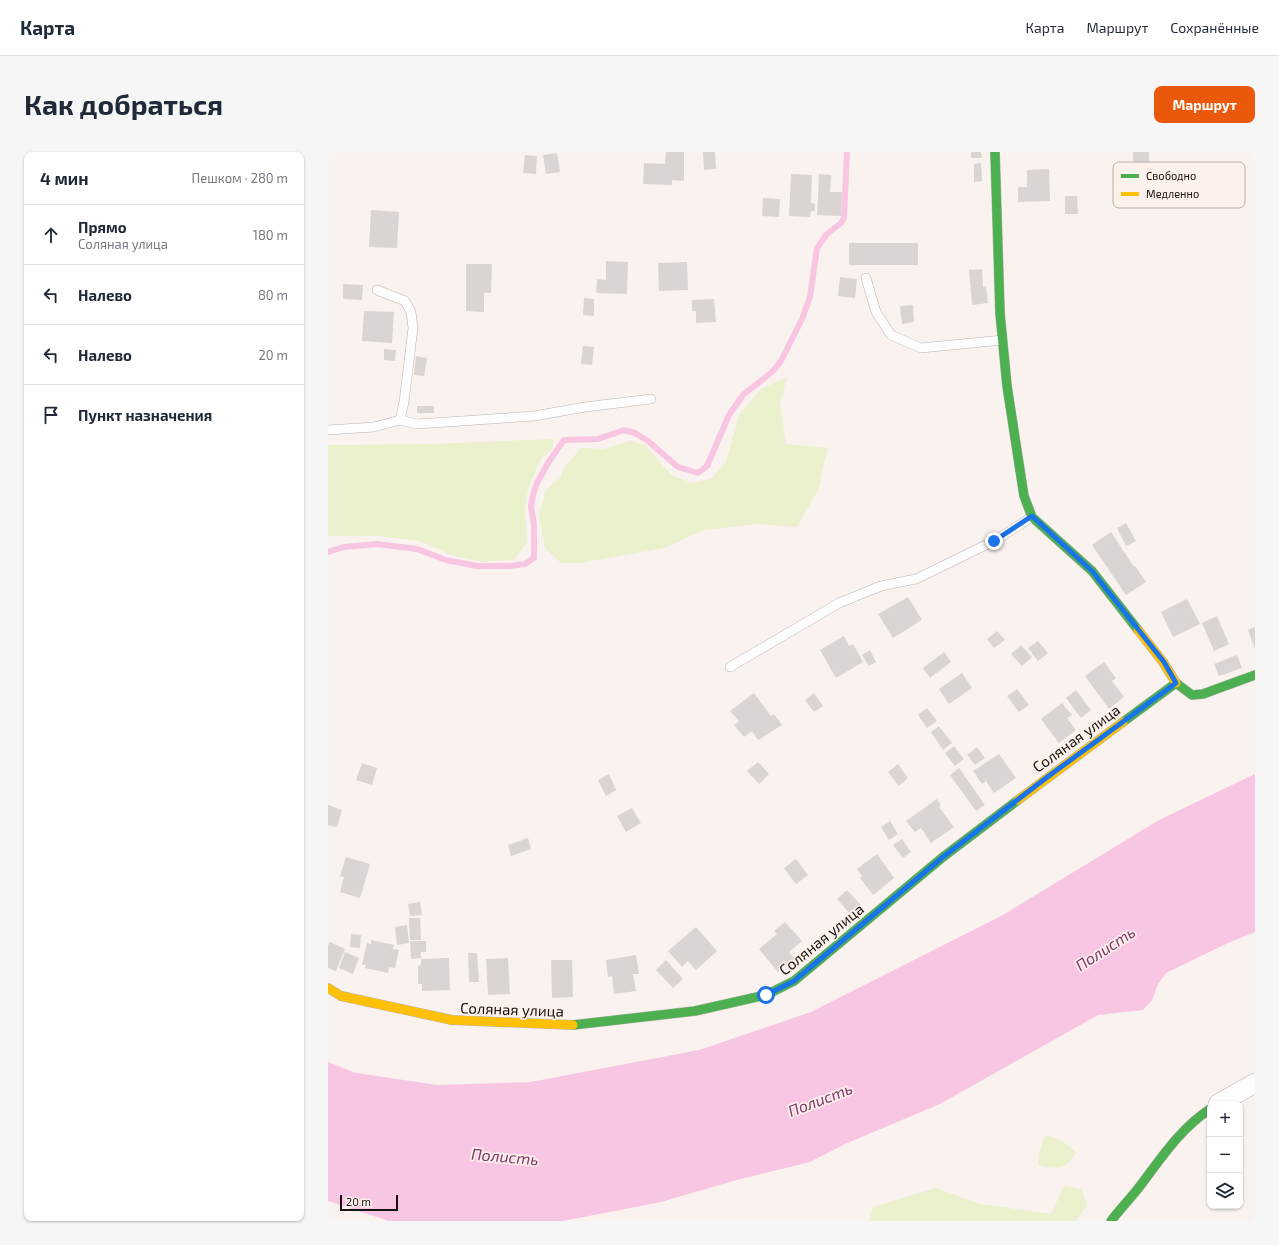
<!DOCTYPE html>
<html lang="ru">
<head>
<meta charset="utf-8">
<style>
	body { margin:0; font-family:"Exo 2",sans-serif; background:#f6f6f7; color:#1f2937 }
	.controls { position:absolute; right:12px; bottom:12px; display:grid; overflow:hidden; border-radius:8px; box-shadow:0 1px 3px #0004 }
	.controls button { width:36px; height:36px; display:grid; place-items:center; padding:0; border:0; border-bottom:1px solid #e0e1e3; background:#fff; color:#1f2937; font:20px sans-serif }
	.scale { position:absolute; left:12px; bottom:10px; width:58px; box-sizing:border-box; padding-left:4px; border:2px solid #171310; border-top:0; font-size:11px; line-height:14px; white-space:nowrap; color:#171310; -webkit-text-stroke:3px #fdf1eb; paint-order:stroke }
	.stop { position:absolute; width:12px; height:12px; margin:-9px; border:3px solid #1a73e8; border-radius:50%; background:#fff }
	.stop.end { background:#1a73e8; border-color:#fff; box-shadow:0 1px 4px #0008 }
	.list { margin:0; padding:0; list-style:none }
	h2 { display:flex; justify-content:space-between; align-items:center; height:52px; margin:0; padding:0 16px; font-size:17px }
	h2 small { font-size:13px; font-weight:400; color:#747a83 }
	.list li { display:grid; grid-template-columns:26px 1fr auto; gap:12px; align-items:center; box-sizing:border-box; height:60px; padding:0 16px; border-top:1px solid #e0e1e3 }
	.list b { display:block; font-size:15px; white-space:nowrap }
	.list p { margin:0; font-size:13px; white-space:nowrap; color:#747a83 }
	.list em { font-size:13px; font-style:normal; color:#747a83 }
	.icon { flex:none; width:22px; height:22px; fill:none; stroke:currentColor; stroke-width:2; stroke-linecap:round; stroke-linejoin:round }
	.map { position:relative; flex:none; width:927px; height:1069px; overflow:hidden; border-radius:8px }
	header { display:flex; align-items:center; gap:24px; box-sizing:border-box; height:56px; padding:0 20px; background:#fff; border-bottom:1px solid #e0e1e3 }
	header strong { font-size:19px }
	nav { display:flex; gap:22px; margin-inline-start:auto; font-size:14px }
	.intro { display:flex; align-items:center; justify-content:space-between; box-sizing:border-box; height:96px; padding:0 24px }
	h1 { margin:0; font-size:28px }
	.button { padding:10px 18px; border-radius:8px; background:#ea580c; color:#fff; font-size:14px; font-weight:700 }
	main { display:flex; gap:24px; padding:0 24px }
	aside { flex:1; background:#fff; border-radius:8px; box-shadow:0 1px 3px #0004 }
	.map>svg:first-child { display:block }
	.green { fill:#ebf0cd }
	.water { fill:#f8c6e2 }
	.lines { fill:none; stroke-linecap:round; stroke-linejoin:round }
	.stream { stroke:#f8c6e2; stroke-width:6 }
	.building { fill:#dad4d3 }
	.lane-casing { stroke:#b9b4b1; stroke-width:10 }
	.street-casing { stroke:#b9b4b1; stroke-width:20 }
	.fast-casing { stroke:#b9b4b1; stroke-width:10 }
	.slow-casing { stroke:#b9b4b1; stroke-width:10 }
	.lane { stroke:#fefdfd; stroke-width:9 }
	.street { stroke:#fefdfd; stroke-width:19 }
	.fast { stroke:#4caf50; stroke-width:9 }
	.slow { stroke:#ffc107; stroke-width:9 }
	.route { stroke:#1a73e8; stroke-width:5 }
	.labels { text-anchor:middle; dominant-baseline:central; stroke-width:3.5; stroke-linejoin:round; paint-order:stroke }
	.street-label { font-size:15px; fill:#171310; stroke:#fdf1eb }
	.water-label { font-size:16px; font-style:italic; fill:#84366b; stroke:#fdf1eb }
	.key { fill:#fdf1eb; stroke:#b8aea9; stroke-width:1 }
	.key-label { font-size:11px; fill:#171310 }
</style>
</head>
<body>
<header>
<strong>Карта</strong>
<nav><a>Карта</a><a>Маршрут</a><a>Сохранённые</a></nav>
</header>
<div class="intro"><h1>Как добраться</h1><a class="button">Маршрут</a></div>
<main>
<aside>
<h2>4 мин<small>Пешком · 280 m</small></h2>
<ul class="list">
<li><svg class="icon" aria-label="ahead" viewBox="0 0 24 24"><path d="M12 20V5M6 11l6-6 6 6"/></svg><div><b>Прямо</b><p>Соляная улица</p></div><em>180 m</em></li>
<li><svg class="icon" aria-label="left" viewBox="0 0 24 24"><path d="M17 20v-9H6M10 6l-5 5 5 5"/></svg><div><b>Налево</b></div><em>80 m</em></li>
<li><svg class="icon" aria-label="left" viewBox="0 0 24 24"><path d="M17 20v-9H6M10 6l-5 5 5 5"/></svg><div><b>Налево</b></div><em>20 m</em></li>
<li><svg class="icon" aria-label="arrive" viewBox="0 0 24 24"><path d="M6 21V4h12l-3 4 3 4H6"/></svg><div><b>Пункт назначения</b></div></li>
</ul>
</aside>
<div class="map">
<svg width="927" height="1069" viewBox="0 0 927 1069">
	<rect width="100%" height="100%" fill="#f9f2ef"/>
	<path class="green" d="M459,225l-7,26 6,41 41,4 -8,40 -22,39 -40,-3 -53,6 -40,18 -84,15h-19l-16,-15 -6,-33 7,-25 15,-13 2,-8 18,-21 22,1 27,-8 15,4 26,30 21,8 19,-4 15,-17 13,-47 22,-26z
		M226,287l-2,10 -11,10 -13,30 -3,18 2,35 -12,17 -33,3 -28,-6 -35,-15 -41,-5h-50v-91l102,-1z
		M717,983l16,5 15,12c-9,19 -20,17 -38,13l1,-12z
		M736,1034l18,3 5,17 -12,15h-206l4,-14 63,-19 44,16 71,10z"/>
	<path class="water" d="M927,622v158l-27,11 -62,30 -8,11 -6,16 -9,10 -45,5 -158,89 -95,40 -35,18 -77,19 -72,21 -98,19h-174l-61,-20v-139l28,11 81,12 94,-3 168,-32 112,-38 192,-97 156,-95z"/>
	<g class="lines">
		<path class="stream" d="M0,400l16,-5 33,-3 40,5 29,11 31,6h33l15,-2 9,-6v-33l-3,-19 2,-11 4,-12 11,-20 16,-23 34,-1 26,-9 11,3 13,8 30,26 20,6 9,-7 22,-51 14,-20 29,-23 9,-11 21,-42 8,-22 7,-49 10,-14 14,-11 3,-5 3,-66"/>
	</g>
	<path class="building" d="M338,0h18v29l-12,-1v5l-29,-1 1,-21 21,1z
		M375,0h12l1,17 -12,1z
		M643,0h10l1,6h-11z
		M805,0h16v10h-16z
		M229,1l3,19 -14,2 -3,-19z
		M197,3l12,1 -1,18 -13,-1z
		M653,11l1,18 -8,1v-18z
		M721,17l1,32 -32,1v-15h9v-17z
		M463,22l21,1 -1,28 4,1v7h-4l-1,6 -21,-1z
		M491,22l12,1 -1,17h12l-1,24 -24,-1z
		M737,44h12l1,18h-13z
		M435,46l17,1 -1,18 -17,-1z
		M43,58l28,2 -2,36 -28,-1z
		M521,91h69v22h-69z
		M278,109l22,1 -1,32 -31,-1 1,-14 9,1z
		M359,110l1,28 -29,1 -1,-28z
		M138,112h26l-1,29h-7v19l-18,-1z
		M654,117l1,18 3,-1 2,17 -16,2 -3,-35z
		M512,125l17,2 -2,19 -17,-2z
		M15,132l20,1 -1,15 -19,-1z
		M256,146l10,1v17l-11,-1z
		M386,147l2,23 -20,1v-12h-4v-11z
		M585,153l1,17 -12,2 -2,-18z
		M36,159l30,1 -2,31 -30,-2z
		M255,194l11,1 -2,18 -11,-1z
		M56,197l12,1 -1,11 -11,-1z
		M88,204l11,2 -3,18 -10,-1z
		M89,254h17v7h-17z
		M798,371l10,18 -10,5 -9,-18z
		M783,380l23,35 1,-1 11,16 -20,13 -34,-50z
		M580,445l14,23 -29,18 -15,-24z
		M859,447l13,25 -27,13 -12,-25z
		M889,464l12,28 -15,7 -12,-28z
		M927,475v22l-7,-19z
		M669,479l8,9 -11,8 -7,-9z
		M516,484l5,10 4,-2 10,18 -27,16 -16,-28z
		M710,489l10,12 -10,8 -10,-13z
		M693,493l11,12 -10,9 -11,-12z
		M542,498l6,12 -7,4 -7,-11z
		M616,500l7,10 -21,16 -7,-10z
		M909,503l5,13 -23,8 -5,-12z
		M776,510l12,16 -4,3 12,16 -15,12 -24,-33z
		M634,521l10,15 -23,16 -10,-15z
		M689,537l12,16 -10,7 -12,-16z
		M748,538l15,20 -10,8 -15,-20z
		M426,541l17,23 3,-2 8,11 -24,15 -6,-9 -8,6 -10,-12 5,-4 -9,-10z
		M486,541l9,13 -9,6 -9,-12z
		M734,551l10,12 -5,3 9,12 -17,13 -18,-24z
		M599,556l10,13 -10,7 -9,-13z
		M611,574l13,17 -9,7 -12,-18z
		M626,594l10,13 -9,7 -10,-13z
		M649,595l8,11 -10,7 -8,-10z
		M671,602l17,24 -22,15 -8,-12 -4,3 -9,-13z
		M430,610l11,12 -10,10 -12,-13z
		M34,611l15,5 -5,17 -16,-5z
		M570,612l10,14 -9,8 -11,-14z
		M631,616l26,37 -9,6 -26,-36z
		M281,622l7,16 -10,6 -8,-16z
		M609,647l4,6 -2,2 15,20 -23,16 -10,-15 -6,4 -9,-11z
		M0,653l14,5 -5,17 -9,-2z
		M304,656l9,15 -15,9 -9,-16z
		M562,669l8,13 -9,6 -8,-13z
		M200,686l3,11 -20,7 -3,-11z
		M574,687l9,13 -8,6 -10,-13z
		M549,702l17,24 -21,17 -13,-17 2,-2 -5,-7z
		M18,705l24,7 -10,34 -20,-6 4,-15 -4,-1z
		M468,707l12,16 -12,9 -12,-16z
		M519,738l14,15 -11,9 -13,-15z
		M92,750l2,13 -12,1 -2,-12z
		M81,766h11l1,22h-11z
		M457,770l17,19 -13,11 6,7 -17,13 -19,-23 18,-15 -3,-3z
		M79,773l2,18 -12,2 -2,-18z
		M368,775l21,24 -21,19 -8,-9 -6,6 -14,-16z
		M23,782l10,1 -1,13 -10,-1z
		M43,788l23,5 -1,4 6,1 -4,18 -6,-1 -1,6 -23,-5 1,-3h-4l5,-22 4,1z
		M82,789h16v11h-5v6l-10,1z
		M2,790l15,7 -9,22 -8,-3v-23z
		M17,800l14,6 -6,16 -14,-6z
		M140,801h9l2,29h-10z
		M308,803l3,19h-6l3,17 -22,3 -2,-18 -4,1 -2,-17z
		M121,806l1,32 -28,1v-7h-4v-18l3,-1v-6z
		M180,806l2,36 -22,1 -2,-36z
		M223,808h21l1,37 -21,1z
		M338,808l17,19 -10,9 -17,-18z"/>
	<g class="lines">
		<defs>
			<path id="lane" d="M538,126l10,34 15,23 30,13 82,-8
				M49,138l28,11 6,11 2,16 -9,74 -4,18
				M0,278l46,-3 26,-7 17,4 117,-8 51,-9 66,-8
				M402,515l109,-64 42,-17 35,-7 78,-38 38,-24"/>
			<path id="street" d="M890,952l37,-21"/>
			<path id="fast" d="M667,0l5,161 7,73 17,110 8,21 60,54 46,59
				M795,570l53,-39 16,12 11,-1 52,-19
				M245,873l122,-14 71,-16 28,-14 149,-124 75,-57
				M783,1069c9,-12 20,-23 29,-35 22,-29 40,-57 70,-77"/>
			<path id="slow" d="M810,478l25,32 13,21
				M690,648l105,-78
				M0,836l13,8 111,24 121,5"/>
		</defs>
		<use href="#lane" class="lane-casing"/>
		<use href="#street" class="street-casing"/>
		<use href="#fast" class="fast-casing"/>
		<use href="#slow" class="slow-casing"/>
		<use href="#lane" class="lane"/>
		<use href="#street" class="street"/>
		<use href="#fast" class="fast"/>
		<use href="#slow" class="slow"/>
	</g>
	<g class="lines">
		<path class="route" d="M438,843l28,-14 149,-124 103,-79 130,-95 -12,-21 -72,-91 -60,-55 -38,25"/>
	</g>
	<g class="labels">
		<g class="street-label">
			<text transform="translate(748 586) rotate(-36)">Соляная улица</text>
			<text transform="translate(493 787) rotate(-39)">Соляная улица</text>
			<text transform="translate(184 857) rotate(2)">Соляная улица</text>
		</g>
		<g class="water-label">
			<text transform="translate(777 796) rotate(-33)">Полисть</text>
			<text transform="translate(492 947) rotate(-21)">Полисть</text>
			<text transform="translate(177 1004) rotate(5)">Полисть</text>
		</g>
	</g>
	<rect x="785" y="10" width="132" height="46" rx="6" class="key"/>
	<rect x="793" y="22" width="18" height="4" fill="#4caf50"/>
	<rect x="793" y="40" width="18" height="4" fill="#ffc107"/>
	<g class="key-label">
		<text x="818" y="28">Свободно</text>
		<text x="818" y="46">Медленно</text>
	</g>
</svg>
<div class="controls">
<button>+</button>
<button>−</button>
<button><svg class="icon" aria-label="layers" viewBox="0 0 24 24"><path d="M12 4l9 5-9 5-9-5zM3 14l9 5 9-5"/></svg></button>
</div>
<div class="scale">20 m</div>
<div class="stop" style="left:438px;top:843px"></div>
<div class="stop end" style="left:666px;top:389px"></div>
</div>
</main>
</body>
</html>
